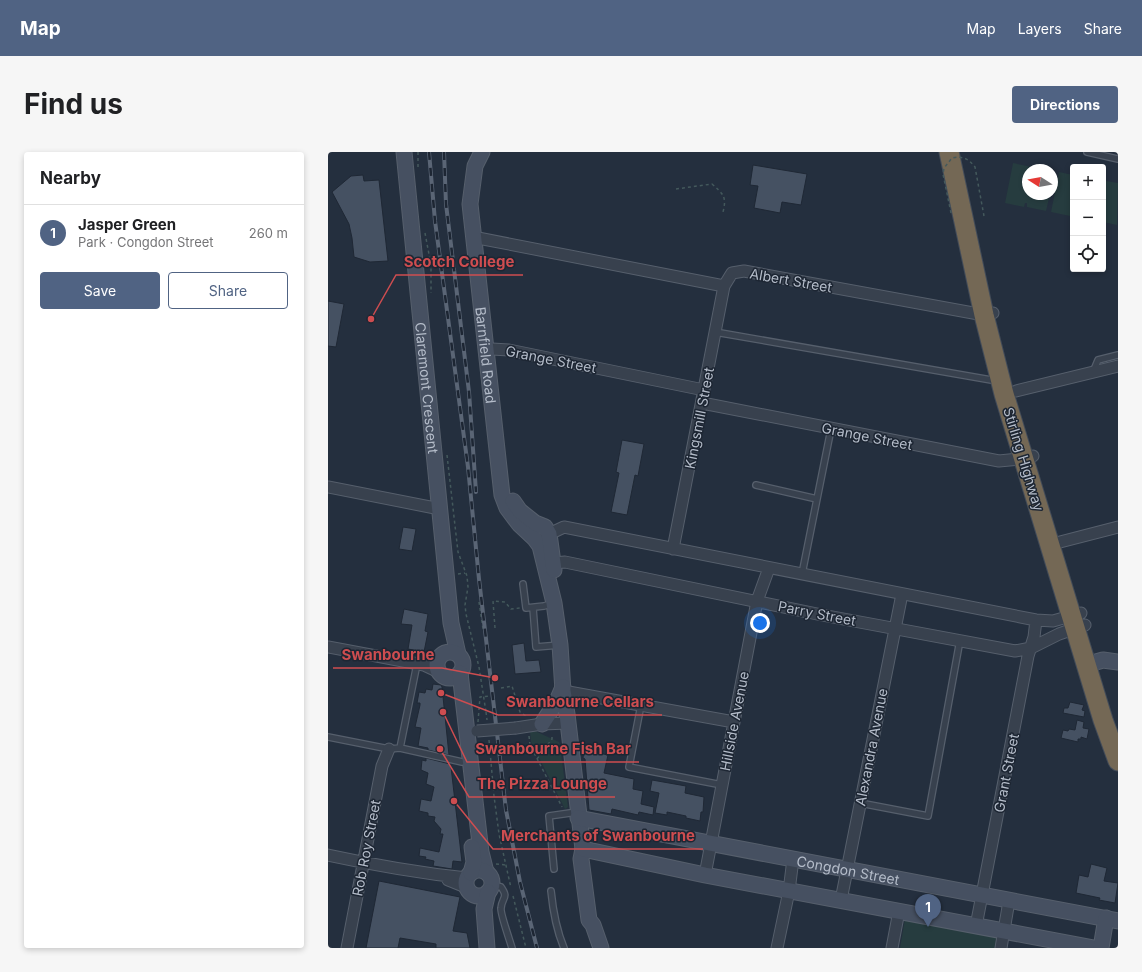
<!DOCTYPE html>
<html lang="en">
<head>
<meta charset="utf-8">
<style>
	body { margin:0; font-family:Inter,sans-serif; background:#f6f6f6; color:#202124 }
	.controls { position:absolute; right:12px; top:12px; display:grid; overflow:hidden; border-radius:4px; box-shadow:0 2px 6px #0003 }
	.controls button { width:36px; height:36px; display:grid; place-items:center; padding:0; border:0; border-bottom:1px solid #e0e0e0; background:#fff; color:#202124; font:20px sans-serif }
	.compass { position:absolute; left:694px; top:12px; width:36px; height:36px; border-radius:50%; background:#fff; box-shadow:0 2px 6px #0003; rotate:281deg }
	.you { position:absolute; left:432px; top:471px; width:14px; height:14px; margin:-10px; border:3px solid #fff; border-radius:50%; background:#1a73e8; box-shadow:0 0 0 6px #1a73e833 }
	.badge { display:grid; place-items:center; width:26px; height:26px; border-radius:50%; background:#506383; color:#fff; font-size:13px; font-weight:700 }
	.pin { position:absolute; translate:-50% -33px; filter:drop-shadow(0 1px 2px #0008) }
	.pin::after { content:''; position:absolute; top:21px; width:14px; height:12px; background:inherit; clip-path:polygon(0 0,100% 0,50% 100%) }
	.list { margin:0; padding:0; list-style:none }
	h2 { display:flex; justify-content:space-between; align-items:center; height:52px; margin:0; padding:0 16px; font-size:17px }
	h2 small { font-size:13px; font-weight:400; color:#757577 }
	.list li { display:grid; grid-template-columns:26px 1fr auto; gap:12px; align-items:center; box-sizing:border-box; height:56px; padding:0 16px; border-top:1px solid #e0e0e0 }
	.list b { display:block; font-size:15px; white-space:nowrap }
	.list p { margin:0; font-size:13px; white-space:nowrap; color:#757577 }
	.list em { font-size:13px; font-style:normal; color:#757577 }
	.actions { display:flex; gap:8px; padding:12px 16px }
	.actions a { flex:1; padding:9px 0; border:1px solid #506383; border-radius:4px; text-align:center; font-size:14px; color:#506383 }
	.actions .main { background:#506383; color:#fff }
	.icon { flex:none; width:22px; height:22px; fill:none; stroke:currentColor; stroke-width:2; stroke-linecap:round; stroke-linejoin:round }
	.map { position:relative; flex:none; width:790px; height:796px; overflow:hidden; border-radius:4px }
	header { display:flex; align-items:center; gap:24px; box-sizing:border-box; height:56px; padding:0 20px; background:#506383; color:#fff }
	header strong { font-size:19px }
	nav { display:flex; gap:22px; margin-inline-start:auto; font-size:14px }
	.intro { display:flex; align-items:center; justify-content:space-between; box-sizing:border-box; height:96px; padding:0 24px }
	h1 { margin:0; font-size:28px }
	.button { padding:10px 18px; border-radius:4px; background:#506383; color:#fff; font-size:14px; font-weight:700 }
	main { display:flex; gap:24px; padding:0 24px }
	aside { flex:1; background:#fff; border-radius:4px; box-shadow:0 2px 6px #0003 }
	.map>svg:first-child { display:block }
	.green { fill:#263c3f }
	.building { fill:#455162; stroke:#1f2835 }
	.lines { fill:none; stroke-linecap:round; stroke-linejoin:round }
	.lane-casing { stroke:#565f6c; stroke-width:8 }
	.street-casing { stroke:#565f6c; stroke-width:13 }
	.secondary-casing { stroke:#565f6c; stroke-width:17 }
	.highway-casing { stroke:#434c59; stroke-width:21 }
	.path { stroke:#44595c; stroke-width:1.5; stroke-dasharray:3 3; stroke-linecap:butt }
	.lane { stroke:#38414e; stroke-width:5.5 }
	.street { stroke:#38414e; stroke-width:11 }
	.secondary { stroke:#465061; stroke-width:15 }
	.highway { stroke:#746855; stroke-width:19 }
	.rail-casing { stroke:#5a6575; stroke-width:4 }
	.rail { stroke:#1d2633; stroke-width:2.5; stroke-dasharray:8; stroke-linecap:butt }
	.street-bridge-casing { stroke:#565f6c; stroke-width:13; stroke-linecap:butt }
	.path-bridge { stroke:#44595c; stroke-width:1.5; stroke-dasharray:3 3; stroke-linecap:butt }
	.street-bridge { stroke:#38414e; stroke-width:11 }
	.labels { text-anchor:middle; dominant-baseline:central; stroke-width:3; stroke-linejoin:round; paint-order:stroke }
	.street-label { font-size:14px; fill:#b4bcc9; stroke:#1d2633 }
	.leader { fill:none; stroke:#ce4d50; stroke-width:1.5 }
	.callout-dot { fill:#ce4d50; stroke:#1d2633; stroke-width:1.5 }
	.callout-label { font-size:15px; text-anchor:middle; font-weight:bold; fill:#ce4d50; stroke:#1d2633; stroke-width:3; stroke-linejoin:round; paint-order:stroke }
</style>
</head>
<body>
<header>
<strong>Map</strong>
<nav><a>Map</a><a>Layers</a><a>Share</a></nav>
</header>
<div class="intro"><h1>Find us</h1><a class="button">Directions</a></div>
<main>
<aside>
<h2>Nearby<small></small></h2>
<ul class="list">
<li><span class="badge">1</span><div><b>Jasper Green</b><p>Park · Congdon Street</p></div><em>260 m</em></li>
</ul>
<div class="actions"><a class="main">Save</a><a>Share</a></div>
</aside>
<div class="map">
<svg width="790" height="796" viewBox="0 0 790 796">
	<rect width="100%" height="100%" fill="#242f3e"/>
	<path class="green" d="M685,11l19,4v3h-4v24h22l-4,17 -19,-4v-4h-2l-1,4 -19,-4z
		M731,20l14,3v37h-2l-1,4 -19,-4z
		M778,29l12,2 -1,42 -14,-3v-29z
		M202,579h5l24,11 1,3 8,62 -3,2 -34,-67z
		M577,767l95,17 -2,12h-98z"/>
	<path class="building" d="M425,13l54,9 -6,31 -19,-3 -2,11 -26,-5 4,-22 -8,-1z
		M35,23l1,6 15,-1 9,81 -18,1 -16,-5 -2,-19 -3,-14 -17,-32 19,-16z
		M0,149l16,3 -8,43 -8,-1z
		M294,288l22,4 -6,32 -3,-1 -8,40 -16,-3 8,-39 -3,-1z
		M75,375l13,2 -4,22 -13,-2z
		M76,457l24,5 -3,17 3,1 -4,20 -16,-3 4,-24 -11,-1z
		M196,491l2,18 13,-1 2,12 -26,2 -3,-29z
		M105,532l8,1 1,2 7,68 -21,-5v-2l-10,-2 3,-18 -6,-1 5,-22v-2h-3l2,-11 6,1 1,-4 6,1z
		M742,550l14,3 -2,5 3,1 -1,6 -21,-4 1,-5h4z
		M749,568l7,2 -1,6 6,1 -2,10 -6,-2v2h-3v3l-17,-4 2,-8 5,1 1,-2 6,1z
		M256,598l24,5 -4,18 30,6 -1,10 10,2 -2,13 13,3 -1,8 -14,-3 -1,3 -26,-6 -1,5 -22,-4 -4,-51 -2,-1z
		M98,606l24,6 1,3 11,95 -9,-1 -1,8 -19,-3 1,-5 -9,-2 1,-2 -7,-1 1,-8 19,4 4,-18h-3l1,-5 -7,-8 1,-4 -7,-1v-3l-9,-2 2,-12 10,2 3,-14 -8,-3 2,-11 -7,-3 1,-10 4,1z
		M324,628l34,6 -1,7 19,4 -1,15h-2l-1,9 -14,-3v-2l-19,-4v3l-12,-2 4,-20 -9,-2z
		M763,712l16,4 -3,13 14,2 -3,20 -16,-3 1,-2 -24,-5 3,-18 9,2z
		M51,729l81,16 -7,34 14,2 3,15h-34v-4l-36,-6 -2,10h-32z"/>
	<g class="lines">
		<defs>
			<path id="lane" d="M759,0l31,7
				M387,180l282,49
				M765,220l5,-12 20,-5
				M428,333l61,14
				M474,422l29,-145
				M195,432l3,24 18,-2 10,-3
				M205,456l3,39 24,-2
				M313,553l-12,62 93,18
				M0,585l61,12 11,-1 62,14
				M72,596l17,-84
				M532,651l68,13 32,-176
				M226,717l-5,-53 28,-4
				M164,733l9,2c8,11 1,10 0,21 -1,5 9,33 11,40
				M223,739c2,20 5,38 13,57"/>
			<path id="street" d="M150,86l246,48 8,-13 12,-2 240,44 9,-2
				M164,197l17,1 195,40
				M688,239l102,-25
				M374,251l297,58 20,-2 14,-3
				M0,335l112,22
				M216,387l3,-4 17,-8 472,93 17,1 28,-8
				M732,390l58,-15
				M345,397l51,-263
				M218,410l8,1 11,-1 257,53 193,36 16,-3 28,-14 26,-9
				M0,495l96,18 15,7
				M235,539l171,31
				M188,576l26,-4 26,-1
				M0,703c46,10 92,18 139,23
				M377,723l52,-274 12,-33
				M120,728l20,8
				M513,748l61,-306
				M648,774l52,-270 6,-19 2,-17
				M19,796l35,-182 7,-17
				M449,796l12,-57 4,-32
				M564,796l7,-37
				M673,796l8,-47"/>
			<g id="secondary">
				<path id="s1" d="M76,0l47,471 7,31"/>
				<path id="s2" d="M154,0l-7,14 -5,38 32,291 5,13 12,16 15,14 6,8 14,57 6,42 3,46 4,23 16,135 -2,10 8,61 4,5 8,23"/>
				<path d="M185,349l7,10 15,12 10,4 4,7 5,36"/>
				<circle cx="122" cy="513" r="13"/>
				<path d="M768,510l7,-2 15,2"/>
				<path d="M132,521l21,179 5,20"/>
				<path d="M214,572l15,-23 6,-14"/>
				<path id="s3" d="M250,666l540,103"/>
				<path d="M255,697l122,26 389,73"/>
				<circle cx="151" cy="731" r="13"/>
				<path d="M143,721l3,-11 -2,-15"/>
				<path d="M159,796l-3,-39 4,-17"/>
				<path d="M773,796l5,-30"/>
			</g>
			<path id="highway" d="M621,0l35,163 20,79 99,326 15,41"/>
		</defs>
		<use href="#lane" class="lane-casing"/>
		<use href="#street" class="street-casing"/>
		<use href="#secondary" class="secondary-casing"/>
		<use href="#highway" class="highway-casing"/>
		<path class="path" d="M90,0v16
			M348,37l36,-5c11,10 15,12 11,28
			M97,81l6,32v28
			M119,303l11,97 9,24 1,11 -3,18 1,9 13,53
			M130,422l7,-1
			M151,450l4,27
			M167,476l-2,-27 12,1 6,7 9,-1
			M173,536l11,-2 8,26 6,4
			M158,560l1,8
			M150,570l2,-25 11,-1
			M201,584l1,9 32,62
			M161,588l5,56 5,38 12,54
			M209,607l15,-20v-5
			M168,712l10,1
			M185,744l13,52"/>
		<use href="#lane" class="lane"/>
		<use href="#street" class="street"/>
		<use href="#secondary" class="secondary"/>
		<use href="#highway" class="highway"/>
		<defs>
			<path id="rail" d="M101,0l6,69 33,246 11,112 27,231 14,72 17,66
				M116,0l2,52 23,188 7,100"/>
		</defs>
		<use href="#rail" class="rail-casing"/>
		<use href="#rail" class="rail"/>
		<defs>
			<path id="street-bridge" d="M149,579l39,-3"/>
		</defs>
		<use href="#street-bridge" class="street-bridge-casing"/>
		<path class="path-bridge" d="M623,61l-8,-39 1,-6 8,-10c10,-2 16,0 23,9l9,49
			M151,515l7,45"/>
		<use href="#street-bridge" class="street-bridge"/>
	</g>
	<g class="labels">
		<g class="street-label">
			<text transform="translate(463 128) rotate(10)">Albert Street</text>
			<text stroke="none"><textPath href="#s2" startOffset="206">Barnfield Road</textPath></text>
			<text transform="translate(223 207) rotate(11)">Grange Street</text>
			<text stroke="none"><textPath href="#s1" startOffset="237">Claremont Crescent</textPath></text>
			<text transform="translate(371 266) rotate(-79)">Kingsmill Street</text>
			<text transform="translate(539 284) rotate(11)">Grange Street</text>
			<text transform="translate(696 307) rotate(73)">Stirling Highway</text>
			<text transform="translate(489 461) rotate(11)">Parry Street</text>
			<text transform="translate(406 569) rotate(-79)">Hillside Avenue</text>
			<text transform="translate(543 595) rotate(-79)">Alexandra Avenue</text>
			<text transform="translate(678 621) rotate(-79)">Grant Street</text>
			<text transform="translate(38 696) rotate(-79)">Rob Roy Street</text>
			<text stroke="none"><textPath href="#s3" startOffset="275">Congdon Street</textPath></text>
		</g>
	</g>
	<path class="leader" d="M43 167L68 123H195M167 526L114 516H5M113 541L170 563H334M115 560L139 610H311M112 597L141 645H287M126 649L165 697H375"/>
	<g class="callout-dot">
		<circle cx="43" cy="167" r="4"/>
		<circle cx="167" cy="526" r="4"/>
		<circle cx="113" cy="541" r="4"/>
		<circle cx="115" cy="560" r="4"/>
		<circle cx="112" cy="597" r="4"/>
		<circle cx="126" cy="649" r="4"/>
	</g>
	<g class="callout-label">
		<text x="131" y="115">Scotch College</text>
		<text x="60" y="508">Swanbourne</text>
		<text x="252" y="555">Swanbourne Cellars</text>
		<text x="225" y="602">Swanbourne Fish Bar</text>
		<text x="214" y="637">The Pizza Lounge</text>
		<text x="270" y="689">Merchants of Swanbourne</text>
	</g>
</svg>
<div class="controls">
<button>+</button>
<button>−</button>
<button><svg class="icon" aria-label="locate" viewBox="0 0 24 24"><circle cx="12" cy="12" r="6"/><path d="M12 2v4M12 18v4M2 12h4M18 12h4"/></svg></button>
</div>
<svg class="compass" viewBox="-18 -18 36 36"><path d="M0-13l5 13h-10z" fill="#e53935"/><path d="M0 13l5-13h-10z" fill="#757577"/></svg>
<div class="you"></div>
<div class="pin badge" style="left:600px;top:775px">1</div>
</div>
</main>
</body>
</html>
